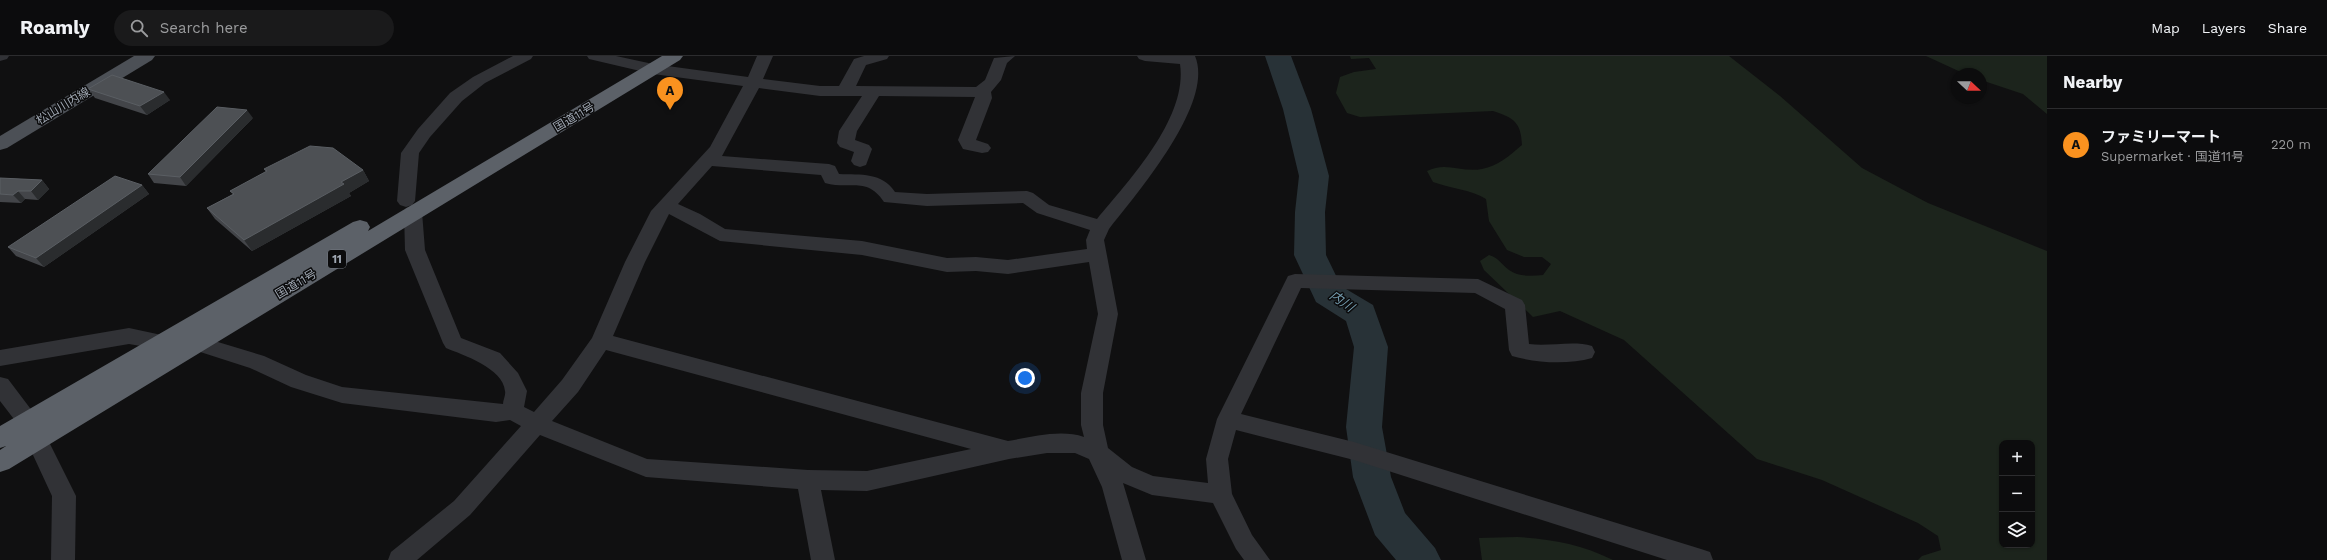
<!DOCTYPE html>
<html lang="en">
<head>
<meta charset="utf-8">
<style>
	body { margin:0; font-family:"Work Sans","Noto Sans JP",sans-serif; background:#1a1a1b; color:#f1f3f6 }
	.controls { position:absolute; right:12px; bottom:12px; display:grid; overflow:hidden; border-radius:8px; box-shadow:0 1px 3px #0004 }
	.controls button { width:36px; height:36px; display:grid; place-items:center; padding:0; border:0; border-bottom:1px solid #2c2c2e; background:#0c0c0d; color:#f1f3f6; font:20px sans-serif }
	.compass { position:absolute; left:1951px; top:12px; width:36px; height:36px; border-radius:50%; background:#0c0c0d; box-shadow:0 1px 3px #0004; rotate:112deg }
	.you { position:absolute; left:1025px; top:322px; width:14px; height:14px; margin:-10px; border:3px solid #fff; border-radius:50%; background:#1a73e8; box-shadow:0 0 0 6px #1a73e833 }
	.badge { display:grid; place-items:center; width:26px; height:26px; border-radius:50%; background:#fa921f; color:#111; font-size:13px; font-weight:700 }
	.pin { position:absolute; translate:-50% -33px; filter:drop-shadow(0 1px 2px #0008) }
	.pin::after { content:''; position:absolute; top:21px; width:14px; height:12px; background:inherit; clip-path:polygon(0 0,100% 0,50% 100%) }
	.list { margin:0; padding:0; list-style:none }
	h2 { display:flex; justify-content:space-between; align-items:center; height:52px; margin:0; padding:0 16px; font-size:17px }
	h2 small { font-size:13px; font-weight:400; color:#9a9b9d }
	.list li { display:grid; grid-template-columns:26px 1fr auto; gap:12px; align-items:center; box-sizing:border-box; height:72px; padding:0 16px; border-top:1px solid #2c2c2e }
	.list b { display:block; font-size:15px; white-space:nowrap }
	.list p { margin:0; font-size:13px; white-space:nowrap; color:#9a9b9d }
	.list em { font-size:13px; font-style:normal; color:#9a9b9d }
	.icon { flex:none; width:22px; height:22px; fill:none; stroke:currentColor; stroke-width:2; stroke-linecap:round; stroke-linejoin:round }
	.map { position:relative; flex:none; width:2047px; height:504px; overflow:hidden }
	header { display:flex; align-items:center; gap:24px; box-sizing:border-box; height:56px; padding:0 20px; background:#0c0c0d; border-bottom:1px solid #2c2c2e }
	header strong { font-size:19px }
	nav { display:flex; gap:22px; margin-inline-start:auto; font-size:14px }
	.search { width:280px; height:36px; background:#1a1a1b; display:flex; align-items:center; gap:10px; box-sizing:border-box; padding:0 14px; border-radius:22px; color:#9a9b9d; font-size:15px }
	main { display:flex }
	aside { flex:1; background:#0c0c0d }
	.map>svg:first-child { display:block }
	.green { fill:#1c241c; fill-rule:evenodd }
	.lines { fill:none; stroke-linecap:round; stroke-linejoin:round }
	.river { fill:#283237; fill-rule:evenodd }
	.minor { fill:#313236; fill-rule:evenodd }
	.major { fill:#4c5056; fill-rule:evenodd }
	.highway { fill:#5c6168; fill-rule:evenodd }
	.wall { fill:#434549 }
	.shaded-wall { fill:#2a2c2e }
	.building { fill:#4d5054; stroke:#5a5e63 }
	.labels { text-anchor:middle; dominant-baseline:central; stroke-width:3; stroke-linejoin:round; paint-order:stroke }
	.shield { fill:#0b0b0c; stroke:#737981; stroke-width:1 }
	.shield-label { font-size:11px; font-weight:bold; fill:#a0a8b3 }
	.street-label { font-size:12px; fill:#a0a8b3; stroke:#0b0b0c }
	.water-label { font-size:13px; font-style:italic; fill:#759db0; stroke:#0b0b0c }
</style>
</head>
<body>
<header>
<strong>Roamly</strong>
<div class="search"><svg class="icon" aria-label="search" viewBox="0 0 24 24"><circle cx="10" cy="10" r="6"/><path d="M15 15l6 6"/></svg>Search here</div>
<nav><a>Map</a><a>Layers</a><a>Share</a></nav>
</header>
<main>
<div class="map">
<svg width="2047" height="504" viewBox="0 0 2047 504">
	<rect width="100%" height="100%" fill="#101011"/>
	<path class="green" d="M1350,0h379l51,40 82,72 66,35 119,48v309h-129l4,-4 19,-6 -3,-14 -20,-13 -96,-43 -65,-21 -133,-119 -64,-29 -27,6 -49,-47 -4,-9 9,-6c10,3 12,9 20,15 9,7 23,6 34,5l8,-11 -9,-7h-18l-17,-7 -18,-29 -3,-22c-13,-9 -37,-11 -53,-17l-6,-11c19,-10 35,2 55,-2 16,-3 27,-13 40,-24 -1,-23 -8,-27 -29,-34l-133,6 -13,-4 -11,-20 4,-16 14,-5 22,-3 -7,-11 -18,1zM2002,387h30v102h-30z
		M1926,0h121v58l-24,-20 -42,-14v-6h-16z
		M1517,481c34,2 64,7 96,23h-131l-3,-22z"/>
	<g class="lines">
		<path class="river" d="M1265,0h26l20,53 18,67 -4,36 1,43 15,31 32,19 15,42 -6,80 9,50 14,36 30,35 6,12h-45l-21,-25 -22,-58 -7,-50 8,-80 -8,-26 -30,-19 -22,-47 1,-43 4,-36 -16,-67z"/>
		<path class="minor" d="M0,0h9l-2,3 -7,2z
			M513,0h20l-2,3 -46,24 -23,18 -32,36 -11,16 -4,48 -3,4 -6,2 -6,-2 -3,-4 4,-48 17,-24 32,-36 23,-16z
			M587,0h29l37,8 95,13 9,-21h16l-10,23 57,7h19l15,-27 10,-3h25l-2,3 -21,6 -10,21 120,1 9,-7 9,-22 21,-2 -8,7 -6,17 -10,12 1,6 -16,42 12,4 3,4 -3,4 -6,1 -19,-4 -5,-9 17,-43 -96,-1 -22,35 -2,9 14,5 3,4 -6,16 -6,2 -6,-2 -3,-4 3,-9 -14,-5 -3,-4 2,-12 23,-35h-42l-61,-8 -37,68 107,8 6,2 4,8c22,1 43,-2 56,18l32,2 100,-3 6,2 16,12 48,14c32,-39 91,-101 83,-155l-35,-3 -6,-2 -2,-3h58c20,47 -58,137 -86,173l-5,11 14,74 -15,79v32l5,23 24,19 21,9 55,7 -2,-24 11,-40 71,-143 7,-2 183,5 44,21 3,5 4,39c20,3 44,-4 63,2l3,6 -3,6c-24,7 -56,5 -80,-2l-3,-6 -4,-41 -30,-16 -174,-5 -60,126 113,28 347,107 9,3 3,8h-46l-313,-100 -118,-30 -8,29 4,35 20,41 18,25h-26l-8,-11 -23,-46 -61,-8 -29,-12 23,77h-24l-20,-73 -13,-28 -14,-6h-28l-38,6 -142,32 -46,-1 14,70h-24l-13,-71 -152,-12 -106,-42 -70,80 -53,45h-29l3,-8 63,-51 67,-75 -11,-6 -14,2 -154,-19 -51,-16 -41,-19 -59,-19 -3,-5 3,-5 7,-3 66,20 42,19 36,12 161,17c0,-4 3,-9 2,-13 -2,-23 -42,-36 -59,-43l-3,-5 -38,-93 -1,-38 2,-4 7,-2 7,2 2,4 3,38 36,88 39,15 18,20 9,18 -3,16 10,5 28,-32 30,-42 33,-76 26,-51 59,-64 33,-61 -90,-12 -64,-15zM712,110l109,9 4,8c25,7 42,-7 59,19l43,4 96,-3 14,10 53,17 -4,10 1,9 -79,11 -32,-3 -29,1 -85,-17 -137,-12 -25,-15 -22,-10zM669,158l51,27 142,14 85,17 29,-1 32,3 81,-12 9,52 -17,79v32l3,12c-23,-8 -53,0 -76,4l-395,-105 32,-74zM606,294l365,99 -104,22 -59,-1 -161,-11 -95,-38 26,-29z
			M129,272l42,9 3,5 -3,5 -7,3 -35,-6 -129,22v-16z
			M0,321l8,2 28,37 40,80 -1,64h-24l1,-64 -32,-69 -20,-26z"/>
		<path class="major" d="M134,0h21l-3,4 -145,88 -7,2v-14z"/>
		<path class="highway" d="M662,0h21l-3,4 -671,409 -9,3v-22l6,-4 -6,2v-22l353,-204 7,-2 7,2 3,5 -2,4z"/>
	</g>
	<path class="wall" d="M88,33l82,11 -23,15 -52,-17z
		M253,62l-67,68 -32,-3 -6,-9z
		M264,113l99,1 6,11 -20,12 2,3 -99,55 -37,-32 -8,-11 26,-14 -3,-3 36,-19z
		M0,122l42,2 7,9 -11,11 -13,-1 -4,4 -21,-1z
		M142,129l7,9 -105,73 -28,-11 -8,-9z"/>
	<path class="shaded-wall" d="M164,36l6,8 -23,15 -7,-9z
		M247,54l6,8 -67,68 -6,-9z
		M363,114l6,11 -20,12 2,3 -99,55 -8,-11 97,-58z
		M42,124l7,9 -11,11 -7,-9z
		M142,129l7,9 -105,73 -8,-9z
		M18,135l7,8 -4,4 -8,-8z"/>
	<path class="building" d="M112,19l52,17 -24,14 -52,-17z
		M217,51l30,3 -67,67 -32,-3z
		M310,90l23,2 30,22 -22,12 3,2 -100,56 -37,-32 27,-14 -4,-3 37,-20 -3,-2z
		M115,120l27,9 -106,73 -28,-11z
		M0,122l42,2 -11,11h-13l-5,4 -13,-1z"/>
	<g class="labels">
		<rect class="shield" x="328" y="194" width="18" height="18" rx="3"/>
		<g class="shield-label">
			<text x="337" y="203">11</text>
		</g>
		<g class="street-label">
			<text transform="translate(63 50) rotate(-31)">松山川内線</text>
			<text transform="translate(574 61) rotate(-31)">国道11号</text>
			<text transform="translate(296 228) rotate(-31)">国道11号</text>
		</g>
		<g class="water-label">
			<text transform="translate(1342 245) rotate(35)">内川</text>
		</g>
	</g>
</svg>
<div class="controls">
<button>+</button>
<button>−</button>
<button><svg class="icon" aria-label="layers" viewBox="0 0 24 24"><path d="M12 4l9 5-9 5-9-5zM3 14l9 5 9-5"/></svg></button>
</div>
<svg class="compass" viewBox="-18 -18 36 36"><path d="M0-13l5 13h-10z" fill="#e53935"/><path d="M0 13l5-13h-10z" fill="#9a9b9d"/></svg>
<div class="you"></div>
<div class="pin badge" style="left:670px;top:54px">A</div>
</div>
<aside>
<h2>Nearby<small></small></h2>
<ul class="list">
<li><span class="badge">A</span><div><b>ファミリーマート</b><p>Supermarket · 国道11号</p></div><em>220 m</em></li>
</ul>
</aside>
</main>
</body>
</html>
